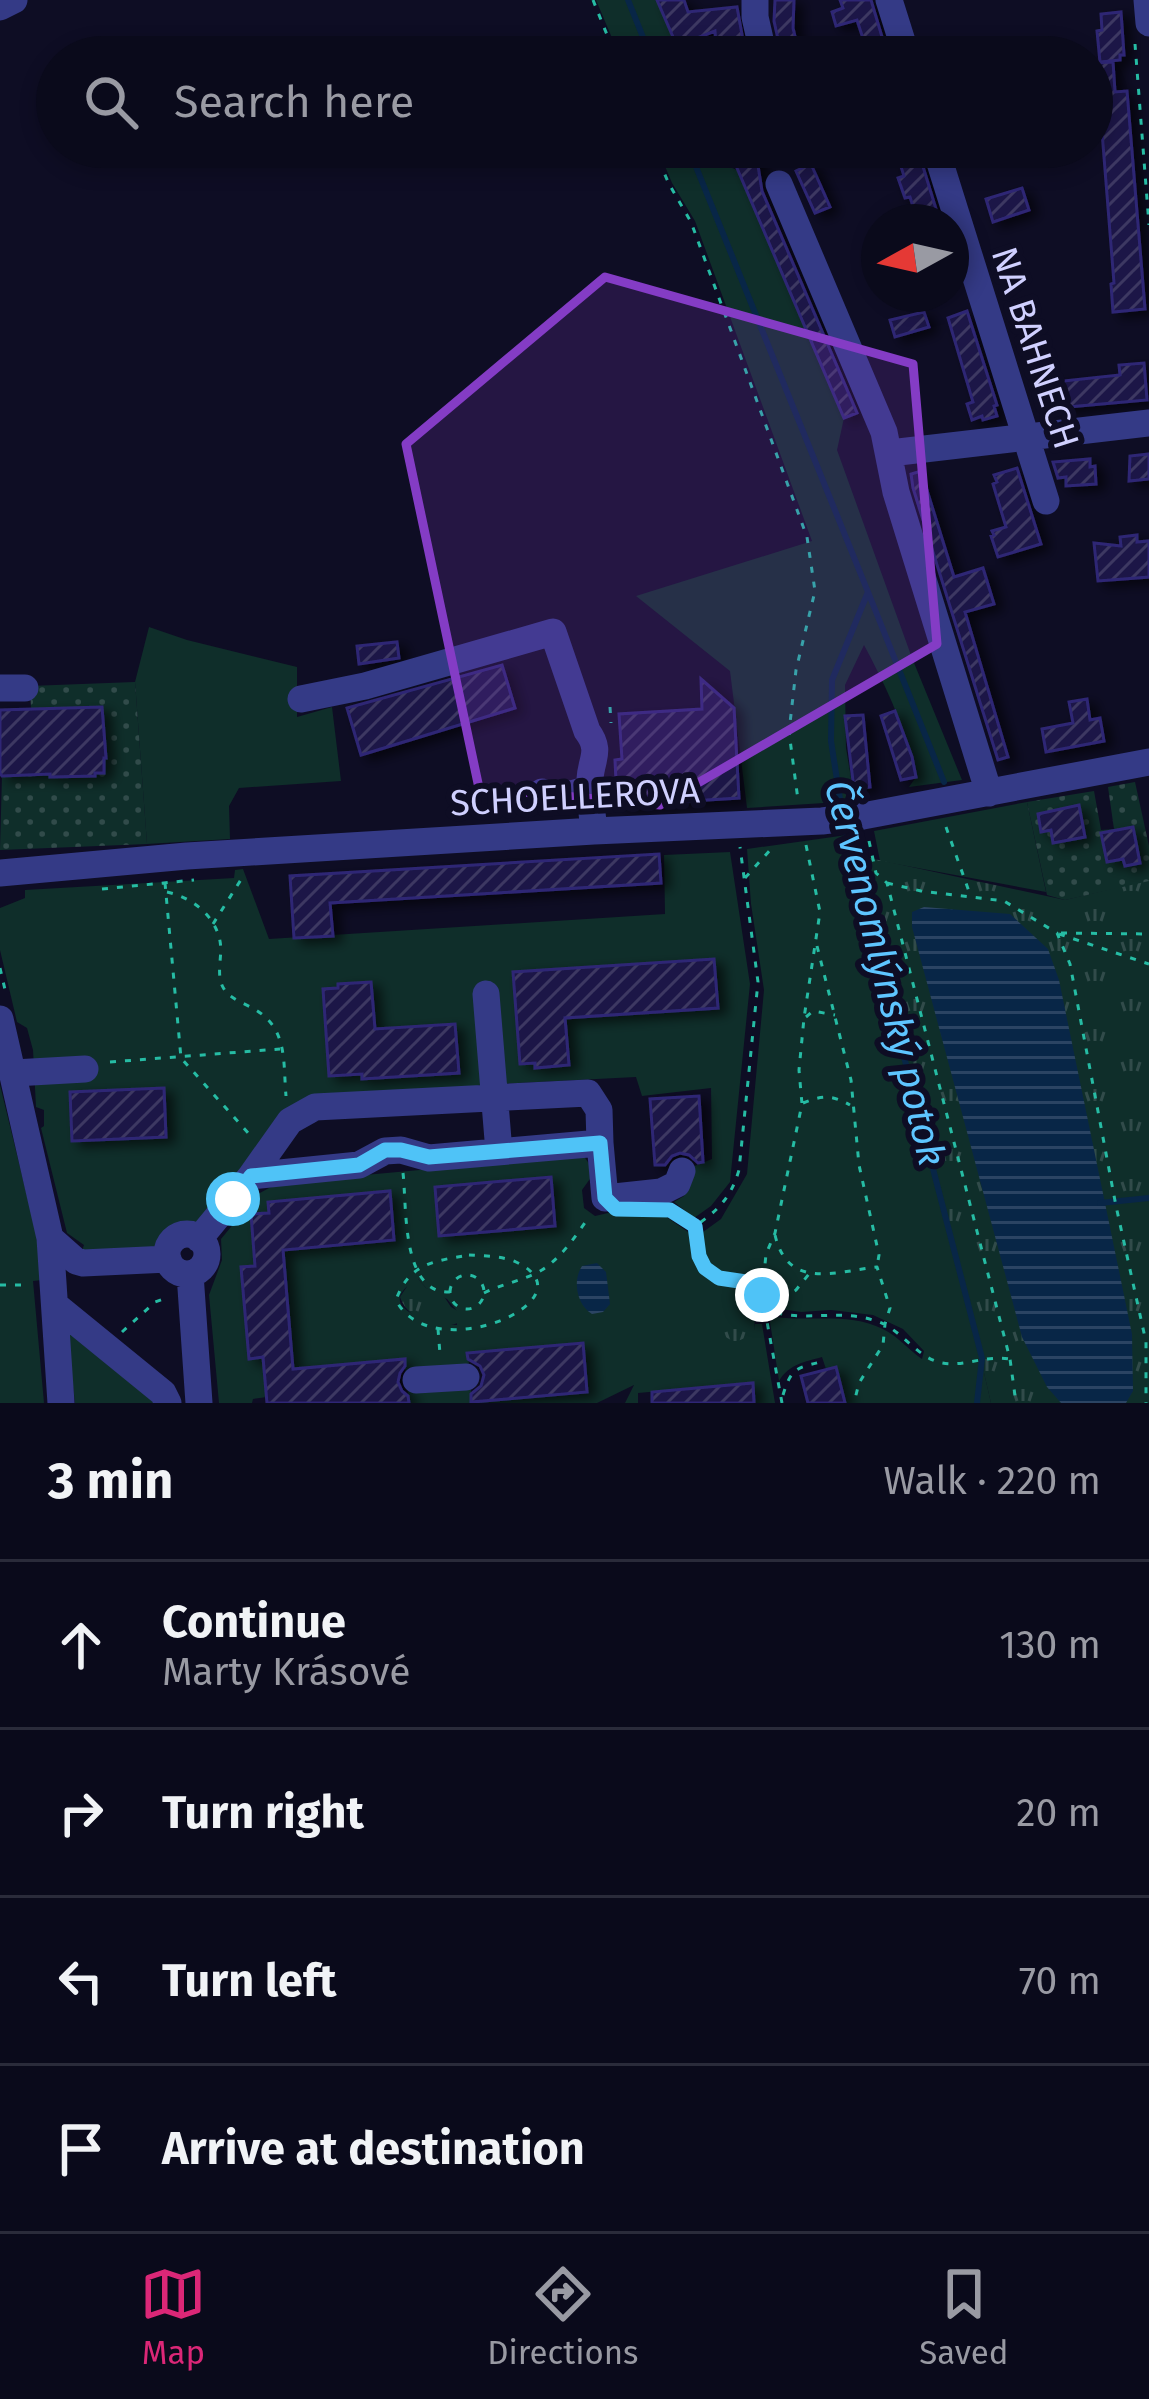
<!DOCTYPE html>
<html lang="en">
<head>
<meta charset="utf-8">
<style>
	body { margin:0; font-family:"Fira Sans",sans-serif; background:#131324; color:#f1f3f6 }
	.compass { position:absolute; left:861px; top:204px; width:108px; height:108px; border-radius:50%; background:#0a0a1b; box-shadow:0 6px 18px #0003; rotate:262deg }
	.stop { position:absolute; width:36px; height:36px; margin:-27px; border:9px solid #4fc3f7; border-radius:50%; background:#fff }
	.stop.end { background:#4fc3f7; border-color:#fff; box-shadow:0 3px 12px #0008 }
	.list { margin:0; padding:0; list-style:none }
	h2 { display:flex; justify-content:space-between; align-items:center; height:156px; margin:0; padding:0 48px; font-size:51px }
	h2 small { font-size:39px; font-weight:400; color:#999aa3 }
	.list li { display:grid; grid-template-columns:78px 1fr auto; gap:36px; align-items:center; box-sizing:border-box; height:168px; padding:0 48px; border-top:3px solid #2a2b3a }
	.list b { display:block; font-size:45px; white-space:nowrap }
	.list p { margin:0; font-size:39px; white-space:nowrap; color:#999aa3 }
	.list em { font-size:39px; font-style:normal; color:#999aa3 }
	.icon { flex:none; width:66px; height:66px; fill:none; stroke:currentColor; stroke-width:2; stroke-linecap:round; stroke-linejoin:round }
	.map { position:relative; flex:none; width:1149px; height:1403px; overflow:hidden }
	.search { position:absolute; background:#0a0a1b; box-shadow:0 6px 18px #0003; left:36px; right:36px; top:36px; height:132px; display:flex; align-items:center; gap:30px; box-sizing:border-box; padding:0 42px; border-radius:66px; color:#999aa3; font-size:45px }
	.sheet { height:828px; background:#0a0a1b }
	nav { display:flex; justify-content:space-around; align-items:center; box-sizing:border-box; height:168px; border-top:3px solid #2a2b3a; background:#0a0a1b; font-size:33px; color:#999aa3 }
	nav a { display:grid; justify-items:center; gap:6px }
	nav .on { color:#db2777 }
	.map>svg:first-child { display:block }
	.grass { fill:#0f2e2a; fill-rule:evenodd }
	.park { fill:url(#park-tufts) }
	.garden { fill:url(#garden-dots) }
	.water { fill:url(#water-rules) }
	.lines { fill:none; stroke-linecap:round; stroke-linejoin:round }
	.stream { stroke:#082647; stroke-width:6 }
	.building { fill:url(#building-hatch); stroke:#2f2874; stroke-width:3; filter:url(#shadow) }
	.path { stroke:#26bca4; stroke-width:3; stroke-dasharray:6 9; stroke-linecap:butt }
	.minor { stroke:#343a86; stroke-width:27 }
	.route { stroke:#4fc3f7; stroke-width:15 }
	.marked { fill:#843cc5; fill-opacity:0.2; stroke:#843cc5; stroke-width:9; stroke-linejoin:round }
	.labels { text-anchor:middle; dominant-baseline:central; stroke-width:12; stroke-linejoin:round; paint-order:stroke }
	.street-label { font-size:36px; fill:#d0d0ff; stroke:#0e0d24 }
	.water-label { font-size:39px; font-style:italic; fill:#5ec5ff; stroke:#0e0d24 }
</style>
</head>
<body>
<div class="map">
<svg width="1149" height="1403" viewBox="0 0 1149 1403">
	<defs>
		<pattern id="park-tufts" width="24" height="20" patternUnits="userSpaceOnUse" patternTransform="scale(3)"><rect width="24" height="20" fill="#0f2e2a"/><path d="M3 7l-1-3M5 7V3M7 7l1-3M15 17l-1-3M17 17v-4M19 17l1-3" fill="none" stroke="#314b4a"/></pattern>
		<pattern id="garden-dots" width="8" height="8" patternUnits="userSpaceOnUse" patternTransform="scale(3)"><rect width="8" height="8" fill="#0f2e2a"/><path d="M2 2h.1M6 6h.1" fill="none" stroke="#314b4a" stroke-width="1.8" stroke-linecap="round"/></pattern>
		<pattern id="water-rules" width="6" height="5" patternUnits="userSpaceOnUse" patternTransform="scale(3)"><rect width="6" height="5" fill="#082647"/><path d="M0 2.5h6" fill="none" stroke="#2b4463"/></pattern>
		<pattern id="building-hatch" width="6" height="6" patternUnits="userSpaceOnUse" patternTransform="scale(3)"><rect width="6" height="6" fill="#1c1746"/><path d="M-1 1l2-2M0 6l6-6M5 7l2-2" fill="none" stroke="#3c3862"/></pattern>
		<filter id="shadow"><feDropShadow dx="8" dy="5" stdDeviation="6" flood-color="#0009"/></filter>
	</defs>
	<rect width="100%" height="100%" fill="#0e0d24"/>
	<path class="grass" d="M596,0h61l24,57h-61z
		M657,147h57l7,16 16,7 107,248 -7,32 75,208 50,122 -53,7 7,-10c-9,-46 -30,-91 -52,-132l-19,40 1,63 9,53 -108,7 -17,-137 -94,-75 176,-55 -117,-320 -23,-38z
		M149,627l38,13 110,27v50l35,-10 9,74 -102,7 -10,18 1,33 -83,5 -12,-162z
		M1027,802l19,90 -166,-31 -6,-30z
		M861,833l130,570h-146l-9,-36 -10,2 -4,-12c-17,5 -33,7 -43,24l-9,-59 5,-5c36,5 74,-5 108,12 16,8 26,21 39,30l2,-8 -21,-22 -30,-14 -42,-5 -30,2 -41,-6 1,14 -6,1 1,-12 -2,21 1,-6h7l13,79h-21l-2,-20 -114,10v10h-13l9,-18 -37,18h-188l-5,-44 -121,10 8,-26 -6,-49 2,-1 -2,-19 -8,1 -4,-24 116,-60 -120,11v11l-18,2 4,51 -14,2 8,90 14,-1 4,40 -14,2 -1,4h-33l-10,-108 13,-35 -1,-21 37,-45 11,-6 19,-6 295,-27 7,10 2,11 -10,14 2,18 11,8 13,-3 57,3 26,18 12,-2 18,-13 26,-45 17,-184 -13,-86 -4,-55zM418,1279l8,9 21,11 10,12v14c-26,-1 -88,-18 -39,-46zM583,1344l3,48 -114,10 -4,-49z
		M730,852l20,132 -20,198 -19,24 -17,12 -20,-16 10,-6 3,-27 25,-10 -1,-71 -69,8 -6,-19 -157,8 -7,8 -160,12 -118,121 -17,2 -23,19 -72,4 2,-6 -17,-12 -26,-105 3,-2v-16l-8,-3 -3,-57 -6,-22 -10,-6 -17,-72v-42l25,-10v-8l209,-12 1,-8 8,-1 26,70 396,-25 -1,-59zM714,959l3,49 -152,10 3,47 -32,3 -1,-5h-15l-6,-91zM371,982l4,47 80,-5 3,48 -95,7 -1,-5 -33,2 -6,-86 15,-2 1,-4z
		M0,1085l36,148 6,47 -9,1 11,122h-44z
		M70,1334l85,69h-80l-8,-67z"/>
	<path class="park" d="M865,857l200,43 84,-20v523h-158z
		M412,1279h6l8,9 17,7 8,12 17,10c-20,18 -60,5 -68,-20z
		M740,1288l12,5 4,16 -5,26 -15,7c-24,-8 -27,-31 -13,-51z"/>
	<path class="garden" d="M135,682l12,162 -147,6 2,-74 47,-2 1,3 29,-3 1,2h14l1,-3 9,-1v-15h2l-4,-50 -71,1 -1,-22z
		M1135,782l14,64v35l-84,19 -18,-5 -20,-93 67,-11 7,39 13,-1 -6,-42z"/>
	<path class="water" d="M924,907l86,7 38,35 11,31 73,354 1,57 -7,12h-65l-14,-16 -25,-50 -110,-410v-15z
		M597,1263l9,9 4,32 -7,8 -11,2c-15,-9 -20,-33 -10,-48z"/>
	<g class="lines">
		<path class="stream" d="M628,0l23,57
			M688,147l180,445 -36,88 -1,61 11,71
			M868,592l76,190
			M844,825l138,533 -5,45
			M1100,1203l49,-5"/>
	</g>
	<path class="building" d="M657,0h27l4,12 49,-5 9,50h-29l-2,-26 -38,15z
		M775,0h19l-1,28 7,29h-18l-8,-36z
		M840,0h31l17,57h-19l-12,-37 -21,6 -4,-14 11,-4z
		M1121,12l3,43h-4v5l-20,2 -3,-31 5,-1 -1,-16z
		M1113,62l2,30 12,-1 18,218 -32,3 -2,-28 3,-1 -13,-164 -9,1v-57z
		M728,147h27l7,44 95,222 -13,5z
		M908,147h9l23,75h-22l-8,-25 -5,1 -7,-20 6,-2 -8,-25z
		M811,164l19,43 -15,6 -19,-42z
		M1022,188l7,22 -36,12 -7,-23z
		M967,311l30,94 -3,1 3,10 -14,4 -1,-4 -10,4 -5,-16 6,-2 -25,-84z
		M924,312l5,15 -34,10 -5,-17z
		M1144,363l3,37 -91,8 -2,-26 66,-7 -1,-10z
		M1149,454v25l-20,2 1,-25z
		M1090,459v8l5,-1 1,18 -30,2v-9l-8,1 -5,-16z
		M1017,468l24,76 -43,13 -7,-21 3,-1 -2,-4 14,-4 -13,-43 4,-2 -3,-7z
		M921,471l33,106 29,-9 11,36 -29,8 43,145 -10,3 -85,-272 -2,-14z
		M1137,535v7l12,-1v36l-51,4 -4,-38 27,3 -1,-9z
		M397,642l2,16 -40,6 -2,-18z
		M502,665l13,43 -154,47 -14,-47z
		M701,679l33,29 5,90 -114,7 -1,-5 -7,1 -2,-41 7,-1 -3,-45 83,-5z
		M1087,699l3,21 10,-2 4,23 -58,11 -4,-23 31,-6 -4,-21z
		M102,707l4,51h-2v15h-9v3l-45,1v-3l-48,2 -2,-3v-63z
		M895,711l17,46 4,20 -15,3 -20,-64z
		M863,715l7,72 -16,2 -9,-73z
		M1079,805l6,32 -32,6 -2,-13 -10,2 -3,-18z
		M1133,827l7,36 -15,3 -2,-7 -16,3 -6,-29z
		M659,854l2,29 -331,20 3,33 -39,2 -4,-62z
		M714,959l4,49 -153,10 4,47 -34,3v-5l-15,1 -7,-92z
		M371,982l4,47 80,-5 4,49 -97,6v-5l-33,2 -6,-87 15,-1v-4z
		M164,1088l2,49 -94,4 -2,-49z
		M699,1096l4,66 -5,1 -9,-8 -9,-2 -8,3 -7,9h-10l-5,-66z
		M551,1177l4,49 -116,10 -4,-49z
		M390,1191l4,49 -111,10 10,119 112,-10v7l-5,7 -2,9 4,9 6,5 1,7h-142l-4,-46 -14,2 -8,-92 14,-1 -4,-52 18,-1 -1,-11z
		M583,1343l4,49 -116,10v-8l10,-8 3,-11 -4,-9 -12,-7 -1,-6z
		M836,1367l9,36h-37l-7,-27z
		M753,1383l1,20h-102v-11z"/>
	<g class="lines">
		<path class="path" d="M593,0l23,57
			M1135,44l14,181
			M653,147l16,37 22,38 116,315 8,54 -19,79 -7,62 9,68
			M610,707l1,16
			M946,827l25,70
			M869,841l7,32 11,10 123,476 6,44
			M806,845l14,67 -16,106 -5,52 3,34 -27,129 -9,21 -4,41 3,16 31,-21 13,-16
			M745,878l26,-29
			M165,883l16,175 69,77
			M887,883l34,8 83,10 53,32 13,31 46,242 30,136v61
			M102,889l92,-9
			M167,892c24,5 48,23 53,49 3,16 -5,34 4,48 6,10 22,15 32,21 32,20 27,52 30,86
			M213,924l29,-46
			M1061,933l88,1
			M1059,934l90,30
			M817,946l34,134 8,85 20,90 -2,12
			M0,968l6,26
			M806,1017l7,-6 22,4
			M110,1062l170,-13
			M803,1103c20,-8 29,-8 47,2
			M403,1173c4,34 -2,121 47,119
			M675,1214l20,12c24,-16 36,-29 44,-56l19,-188 -18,-135
			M696,1228c7,66 27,36 65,66
			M775,1235c13,55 59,37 102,32l13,41 -5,16 -2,21 -24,38 -5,20
			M469,1255c15,1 34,1 47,7 80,37 -85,108 -120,38 13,-37 39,-39 73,-45z
			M450 1292a17 17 0 1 1 34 0a17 17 0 1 1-34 0Z
			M0,1285h27
			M484,1293c16,-8 32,-11 48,-18 25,-10 42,-37 57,-58
			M438,1329l2,25
			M122,1332l33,-30 11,-4
			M783,1395c8,-26 12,-27 38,-33
			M782,1403l-17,-92c12,2 25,5 38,5 27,0 49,-4 76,6 24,9 38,36 63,41 22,4 43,-8 67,-4"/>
		<path class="minor" d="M755,0v17l9,40
			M889,0l18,57
			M1147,0l2,23
			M0,7l14,-7
			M935,147l111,354
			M779,184l105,248 12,60 93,301
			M890,453l259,-30
			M0,688h25
			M301,699l64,-13 188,-54 34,99c15,20 4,28 3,48 0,17 2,35 4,52
			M542,792c19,9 31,-1 49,-2
			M0,873l187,-17 407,-25 228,-10 41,-5 286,-54
			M486,994l13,158
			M0,1019l50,219 11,165
			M14,1073l71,-4
			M600,1143l5,55 56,-6 16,-8 5,-13
			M167 1254a20 20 0 1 1 40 0a20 20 0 1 1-40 0Z
			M50,1238l26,23 7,2 85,-4
			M199,1239l52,-63 39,-55 25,-14 273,-14 11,17 1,33 -171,15 -28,-8 -16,1 -26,14 -108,11
			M190,1274l9,129
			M55,1305l108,88 5,10
			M416,1380l50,-3"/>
	</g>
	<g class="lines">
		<path class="route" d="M233,1199l18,-23 108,-11 26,-15h16l28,7 171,-14 5,55 11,11 54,1 25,16 4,30 6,12 14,10 27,4 16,13"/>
	</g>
	<path class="marked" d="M605,277l308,87 24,280 -277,161 -181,-17 -73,-344z"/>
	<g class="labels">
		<g class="street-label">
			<text transform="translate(1035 348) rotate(72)">NA BAHNECH</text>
			<text transform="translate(575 797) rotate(-3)">SCHOELLEROVA</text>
		</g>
		<g class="water-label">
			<text transform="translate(885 973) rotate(76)">Červenomlýnský potok</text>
		</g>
	</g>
</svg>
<svg class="compass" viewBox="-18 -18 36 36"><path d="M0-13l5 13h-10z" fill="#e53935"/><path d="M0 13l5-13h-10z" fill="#999aa3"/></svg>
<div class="stop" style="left:233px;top:1199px"></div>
<div class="stop end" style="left:762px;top:1295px"></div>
<div class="search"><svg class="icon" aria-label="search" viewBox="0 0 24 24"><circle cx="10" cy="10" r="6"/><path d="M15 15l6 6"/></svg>Search here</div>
</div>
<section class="sheet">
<h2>3 min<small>Walk · 220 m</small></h2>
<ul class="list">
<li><svg class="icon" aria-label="ahead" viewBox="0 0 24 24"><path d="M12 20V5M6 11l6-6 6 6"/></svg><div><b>Continue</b><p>Marty Krásové</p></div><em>130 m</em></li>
<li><svg class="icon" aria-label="right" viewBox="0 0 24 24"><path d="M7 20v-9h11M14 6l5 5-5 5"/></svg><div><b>Turn right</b></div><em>20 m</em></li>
<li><svg class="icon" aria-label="left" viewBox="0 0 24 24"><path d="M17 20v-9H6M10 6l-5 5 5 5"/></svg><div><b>Turn left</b></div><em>70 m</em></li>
<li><svg class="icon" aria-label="arrive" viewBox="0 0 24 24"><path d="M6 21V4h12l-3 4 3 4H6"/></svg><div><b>Arrive at destination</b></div></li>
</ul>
</section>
<nav>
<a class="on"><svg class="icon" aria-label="map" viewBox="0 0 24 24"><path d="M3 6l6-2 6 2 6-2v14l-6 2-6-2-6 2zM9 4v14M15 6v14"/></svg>Map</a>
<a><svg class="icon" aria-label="directions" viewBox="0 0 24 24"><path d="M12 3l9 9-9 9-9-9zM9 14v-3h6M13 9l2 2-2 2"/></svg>Directions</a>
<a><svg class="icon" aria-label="saved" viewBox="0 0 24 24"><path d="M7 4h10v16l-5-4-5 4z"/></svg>Saved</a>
</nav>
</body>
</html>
